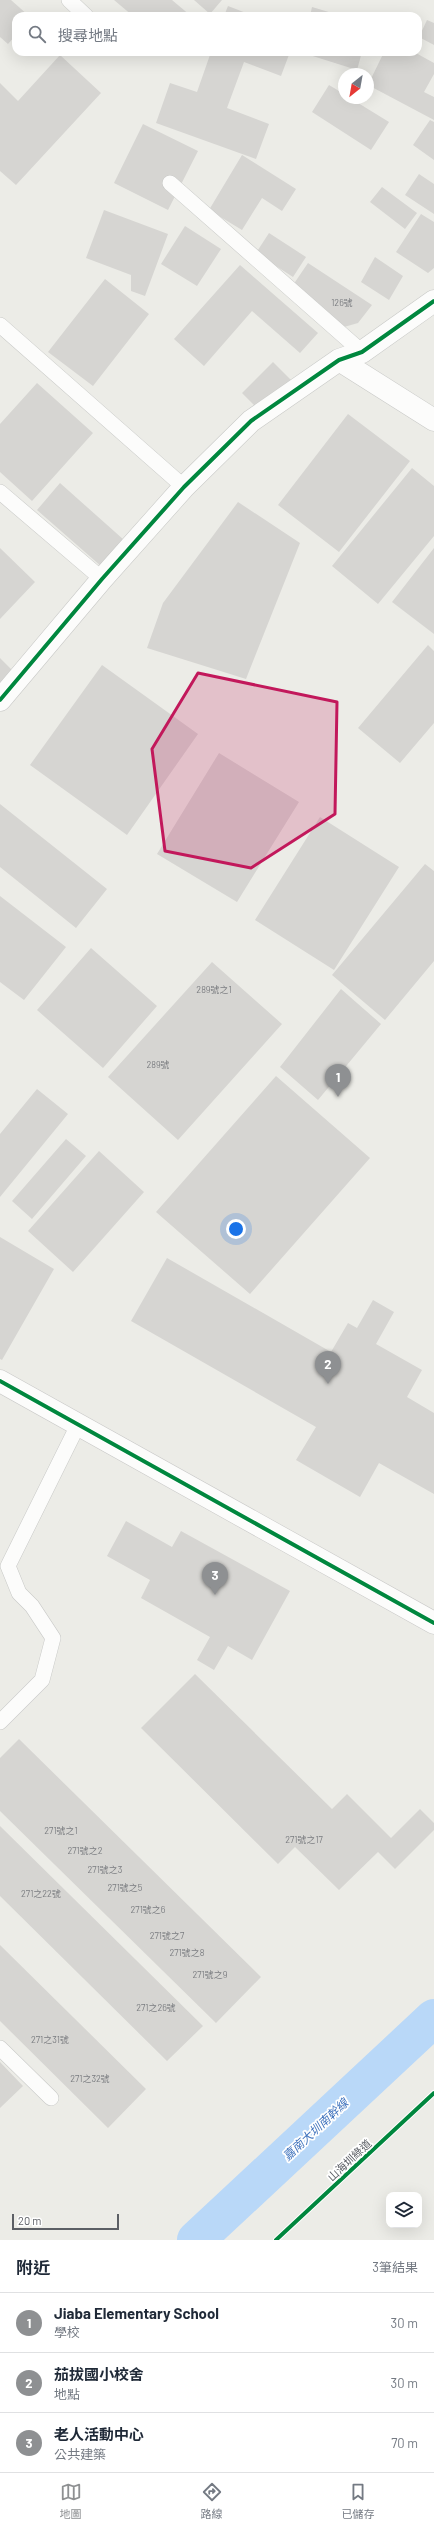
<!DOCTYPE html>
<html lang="zh-TW">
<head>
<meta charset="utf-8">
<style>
	body { margin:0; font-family:Barlow,"Noto Sans TC",sans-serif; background:#f6f6f7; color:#1f2937 }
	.controls { position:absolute; right:12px; bottom:12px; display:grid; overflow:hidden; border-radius:8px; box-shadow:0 4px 16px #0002 }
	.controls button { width:36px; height:36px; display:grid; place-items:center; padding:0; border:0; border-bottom:1px solid #e0e1e3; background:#fff; color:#1f2937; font:20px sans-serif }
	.compass { position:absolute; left:338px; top:68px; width:36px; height:36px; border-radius:50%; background:#fff; box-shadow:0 4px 16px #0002; rotate:211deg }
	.scale { position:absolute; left:12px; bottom:10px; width:107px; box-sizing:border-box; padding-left:4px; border:2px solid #5c5f65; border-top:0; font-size:11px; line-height:14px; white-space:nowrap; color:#5c5f65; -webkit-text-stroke:3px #fff; paint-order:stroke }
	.you { position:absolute; left:236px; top:1229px; width:14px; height:14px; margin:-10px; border:3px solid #fff; border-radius:50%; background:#1a73e8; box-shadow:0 0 0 6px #1a73e833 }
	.badge { display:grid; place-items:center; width:26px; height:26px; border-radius:50%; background:#8e9092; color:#fff; font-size:13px; font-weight:700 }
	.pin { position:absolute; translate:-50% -33px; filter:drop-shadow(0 1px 2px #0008) }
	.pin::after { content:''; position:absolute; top:21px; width:14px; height:12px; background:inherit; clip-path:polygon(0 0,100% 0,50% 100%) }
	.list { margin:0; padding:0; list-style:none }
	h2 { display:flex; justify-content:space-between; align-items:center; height:52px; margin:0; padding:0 16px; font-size:17px }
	h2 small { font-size:13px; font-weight:400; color:#747a83 }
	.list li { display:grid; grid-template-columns:26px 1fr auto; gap:12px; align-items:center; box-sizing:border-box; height:60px; padding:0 16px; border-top:1px solid #e0e1e3 }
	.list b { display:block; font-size:15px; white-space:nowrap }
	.list p { margin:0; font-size:13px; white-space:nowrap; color:#747a83 }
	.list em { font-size:13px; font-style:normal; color:#747a83 }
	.icon { flex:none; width:22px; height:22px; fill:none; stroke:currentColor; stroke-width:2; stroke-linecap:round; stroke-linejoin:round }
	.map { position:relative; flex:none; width:434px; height:2240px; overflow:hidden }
	.search { position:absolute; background:#fff; box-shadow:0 4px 16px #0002; left:12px; right:12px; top:12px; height:44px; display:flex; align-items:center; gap:10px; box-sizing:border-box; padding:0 14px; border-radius:12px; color:#747a83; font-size:15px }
	.sheet { height:232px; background:#fff }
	nav { display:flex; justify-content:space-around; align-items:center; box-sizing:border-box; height:56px; border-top:1px solid #e0e1e3; background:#fff; font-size:11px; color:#747a83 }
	nav a { display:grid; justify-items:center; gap:2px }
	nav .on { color:#8e9092 }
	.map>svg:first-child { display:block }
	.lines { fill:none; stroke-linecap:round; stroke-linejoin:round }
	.canal { stroke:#b9d8f8; stroke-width:38 }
	.building { fill:#d6d5d2 }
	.lane-casing { stroke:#c8c9c7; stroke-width:16 }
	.street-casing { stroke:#c8c9c7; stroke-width:23 }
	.secondary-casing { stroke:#c9c9c8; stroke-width:23 }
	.lane { stroke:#fcfcfb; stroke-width:15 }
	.street { stroke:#fcfcfb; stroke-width:22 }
	.secondary { stroke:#fcfcfb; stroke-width:22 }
	.cycleway-casing { stroke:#fff; stroke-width:6 }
	.cycleway { stroke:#00873e; stroke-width:4 }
	.marked { fill:#c2185b; fill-opacity:0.2; stroke:#c2185b; stroke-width:3; stroke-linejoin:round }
	.labels { text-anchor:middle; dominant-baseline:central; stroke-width:3.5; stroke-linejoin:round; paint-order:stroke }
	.number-label { font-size:9px; fill:#7b7d81 }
	.street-label { font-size:11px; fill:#5c5f65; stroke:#fff }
	.water-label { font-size:12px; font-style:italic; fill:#4073bd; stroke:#fff }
</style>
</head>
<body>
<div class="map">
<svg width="434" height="2240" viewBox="0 0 434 2240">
	<rect width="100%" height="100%" fill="#ecece7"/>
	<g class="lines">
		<path class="canal" d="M196,2240l238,-222"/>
	</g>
	<path class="building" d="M0,0h11l18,16h-13v19l-8,9 -8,-7z
		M114,0h58l19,16h-58z
		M194,0h28l-12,14z
		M228,6l26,10h-30z
		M312,7l30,9h-32z
		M427,20l7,3v22l-15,-8z
		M211,52h79l-9,24 -37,-14 -17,46 42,16 -13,35 -100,-36 14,-40 27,9z
		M300,52h62l-5,18z
		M384,52h30l20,11v11l-10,18 10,5v23l-66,-35z
		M60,55l41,38 -85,92 -16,-14v-88l18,18z
		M329,85l15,9v4h6l39,24 -18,28 -59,-38z
		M430,120l4,2v38l-21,-15z
		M143,124l55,27 -30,59 -54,-27z
		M242,155l54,34 -14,22 -20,-13 -20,32 -33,-20z
		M419,174l15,10v30l-29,-19z
		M382,187l35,26 -12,16 -35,-27z
		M104,210l64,24 -23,62 -14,-5v-16l-45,-17z
		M421,214l13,8v46l-6,5 -32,-21z
		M185,226l36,23 -24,37 -36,-22z
		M269,233l37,24 -13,20 -37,-24z
		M375,257l28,19 -14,24 -28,-18z
		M308,263l64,42 -14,18 -14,4 -51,-42z
		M240,265l78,68 -18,20 -48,-42 -48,55 -30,-27z
		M105,279l44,35 -56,72 -45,-34z
		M273,362l28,28 -31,31 -28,-28z
		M37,383l56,50 -61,68 -32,-29v-48z
		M348,414l62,47 -71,91 -61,-47z
		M412,468l22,18v50l-56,68 -46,-38z
		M60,483l73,65 -23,26 -73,-64z
		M238,502l62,41 -54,136 -99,-31 16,-45z
		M0,548l35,34 -35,37z
		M434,548v86l-42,-32z
		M428,645l6,6v72l-34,40 -42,-35z
		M0,658l14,14 -14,13z
		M102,665l96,69 -71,101 -97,-70z
		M219,753l80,49 -62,100 -80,-48z
		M0,804l107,85 -31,39 -76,-61z
		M320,817l79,50 -65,103 -79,-50z
		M425,864l9,7v90l-49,59 -53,-45z
		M0,896l66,51 -42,53 -24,-18z
		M91,948l66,58 -54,62 -66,-58z
		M212,962l70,62 -104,116 -70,-63z
		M341,989l40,35 -63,76 -38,-33z
		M276,1076l94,82 -120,136 -94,-82z
		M37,1089l31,25 -68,83v-63z
		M66,1139l20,17 -54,63 -20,-18z
		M99,1151l45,41 -71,80 -45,-41z
		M0,1237l54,32 -52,91 -2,-1z
		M167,1258l164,94 17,-29 9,5 16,-28 21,12 -18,32 46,26 -15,27 27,16v81l-55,-31 -19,34 -64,-37 20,-33 -185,-106z
		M126,1521l46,26 9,-16 109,60 -38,69 -24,-14 -14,24 -17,-10 13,-23 -69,-39 9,-18 -43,-24z
		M195,1674l137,135 15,-15 44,44 29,-29 14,14v7l-39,39 -17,-17 -39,38 -44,-43 -17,17 -137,-136z
		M19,1739l242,238 -45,46 -216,-212v-53z
		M0,1826l203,200 -36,35 -167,-165z
		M0,1945l146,144 -38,39 -108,-107z
		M0,2062l23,24 -23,22z"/>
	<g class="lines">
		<defs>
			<path id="lane" d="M69,0l17,16
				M170,183l192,169
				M0,325l184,162
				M0,492l102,87
				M0,1722l42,-42 11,-42 -21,-32 -13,-13 -11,-27 70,-141
				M0,2048l51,50"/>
			<path id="street" d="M339,360l95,60
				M0,700l102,-121 82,-92 67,-66 88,-61 23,-8 72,-51"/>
			<path id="secondary" d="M0,1381l434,242"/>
		</defs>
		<use href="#lane" class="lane-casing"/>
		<use href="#street" class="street-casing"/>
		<use href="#secondary" class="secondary-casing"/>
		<use href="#lane" class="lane"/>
		<use href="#street" class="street"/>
		<use href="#secondary" class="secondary"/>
		<defs>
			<path id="cycleway" d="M0,700l102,-121 82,-92 67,-66 88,-61 23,-8 72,-51
				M0,1381l434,242
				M276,2240l158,-147"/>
		</defs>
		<use href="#cycleway" class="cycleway-casing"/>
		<use href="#cycleway" class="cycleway"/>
	</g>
	<path class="marked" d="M198,673l139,29 -2,112 -84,54 -86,-17 -13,-102z"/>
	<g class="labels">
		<g class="number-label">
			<text x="342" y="302">126號</text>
			<text x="214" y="989">289號之1</text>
			<text x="158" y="1064">289號</text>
			<text x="61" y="1830">271號之1</text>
			<text x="304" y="1839">271號之17</text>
			<text x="85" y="1850">271號之2</text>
			<text x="105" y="1869">271號之3</text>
			<text x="125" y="1887">271號之5</text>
			<text x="41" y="1893">271之22號</text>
			<text x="148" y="1909">271號之6</text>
			<text x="167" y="1935">271號之7</text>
			<text x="187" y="1952">271號之8</text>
			<text x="210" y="1974">271號之9</text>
			<text x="156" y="2007">271之26號</text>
			<text x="50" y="2039">271之31號</text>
			<text x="90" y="2078">271之32號</text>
		</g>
		<g class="street-label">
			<text transform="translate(349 2160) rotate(-43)">山海圳綠道</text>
		</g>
		<g class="water-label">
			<text transform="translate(315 2129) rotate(-43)">嘉南大圳南幹線</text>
		</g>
	</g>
</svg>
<div class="controls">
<button><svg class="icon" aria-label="layers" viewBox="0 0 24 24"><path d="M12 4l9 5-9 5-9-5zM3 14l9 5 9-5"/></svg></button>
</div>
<svg class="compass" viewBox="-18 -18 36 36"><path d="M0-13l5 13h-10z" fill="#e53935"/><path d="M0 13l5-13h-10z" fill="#747a83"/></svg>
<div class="scale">20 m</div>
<div class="you"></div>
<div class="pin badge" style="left:338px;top:1097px">1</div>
<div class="pin badge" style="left:328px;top:1384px">2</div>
<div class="pin badge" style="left:215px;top:1595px">3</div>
<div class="search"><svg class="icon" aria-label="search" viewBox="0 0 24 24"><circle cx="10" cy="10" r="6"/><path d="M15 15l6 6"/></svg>搜尋地點</div>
</div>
<section class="sheet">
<h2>附近<small>3筆結果</small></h2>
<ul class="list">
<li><span class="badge">1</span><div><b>Jiaba Elementary School</b><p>學校</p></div><em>30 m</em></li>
<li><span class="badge">2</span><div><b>茄拔國小校舍</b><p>地點</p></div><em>30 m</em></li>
<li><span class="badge">3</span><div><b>老人活動中心</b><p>公共建築</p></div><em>70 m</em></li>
</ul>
</section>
<nav>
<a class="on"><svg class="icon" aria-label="map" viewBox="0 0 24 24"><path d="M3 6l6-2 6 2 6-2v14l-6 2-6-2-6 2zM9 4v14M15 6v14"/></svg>地圖</a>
<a><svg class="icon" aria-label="directions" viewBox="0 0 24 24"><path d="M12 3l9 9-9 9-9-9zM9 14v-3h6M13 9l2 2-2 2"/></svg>路線</a>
<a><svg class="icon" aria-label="saved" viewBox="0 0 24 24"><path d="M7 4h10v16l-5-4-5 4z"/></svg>已儲存</a>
</nav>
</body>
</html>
